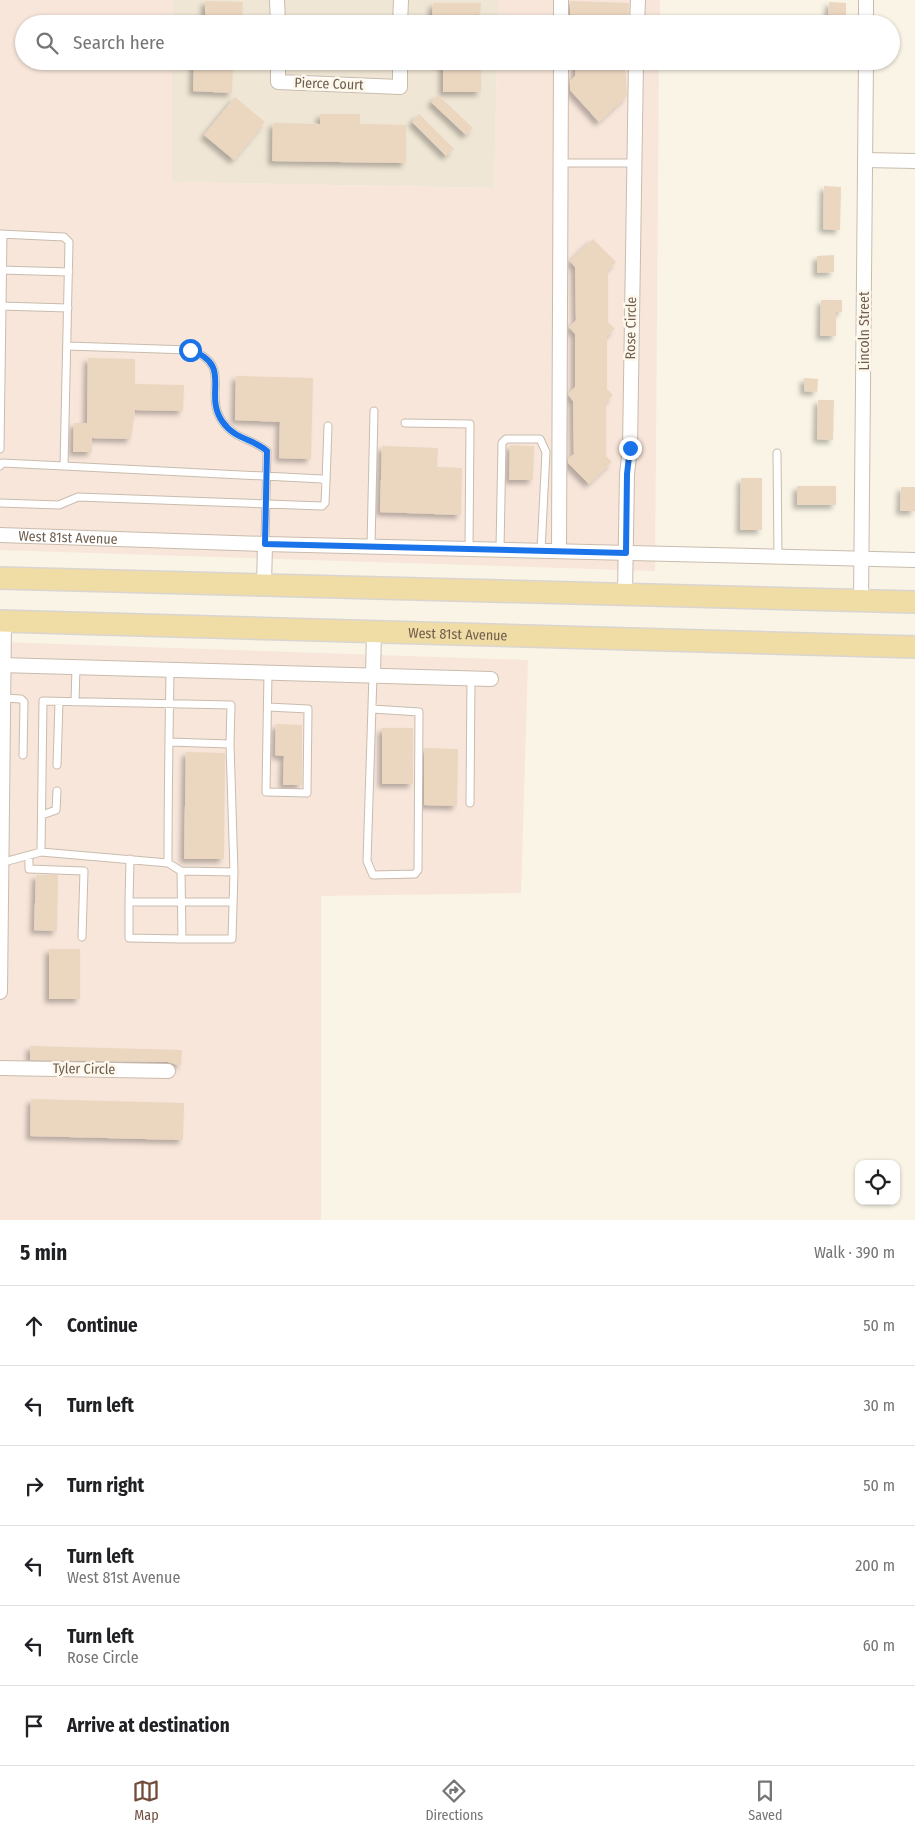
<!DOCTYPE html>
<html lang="en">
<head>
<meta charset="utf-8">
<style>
	body { margin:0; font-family:"Fira Sans Condensed",sans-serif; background:#f6f6f6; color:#202124 }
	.controls { position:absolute; right:15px; bottom:15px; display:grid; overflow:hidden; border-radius:10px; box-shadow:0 1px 4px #0004 }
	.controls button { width:45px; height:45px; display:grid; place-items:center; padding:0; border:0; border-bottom:1px solid #e0e0e0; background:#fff; color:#202124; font:25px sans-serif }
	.stop { position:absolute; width:15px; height:15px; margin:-11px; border:4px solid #1a73e8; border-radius:50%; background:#fff }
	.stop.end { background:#1a73e8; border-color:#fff; box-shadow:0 1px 5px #0008 }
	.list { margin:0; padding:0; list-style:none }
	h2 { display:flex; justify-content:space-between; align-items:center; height:65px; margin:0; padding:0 20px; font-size:21px }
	h2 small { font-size:16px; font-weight:400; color:#757577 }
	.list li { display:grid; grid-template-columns:32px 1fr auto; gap:15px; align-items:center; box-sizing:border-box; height:80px; padding:0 20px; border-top:1px solid #e0e0e0 }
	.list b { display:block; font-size:19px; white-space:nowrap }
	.list p { margin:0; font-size:16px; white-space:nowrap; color:#757577 }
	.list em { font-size:16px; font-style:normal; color:#757577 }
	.icon { flex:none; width:28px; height:28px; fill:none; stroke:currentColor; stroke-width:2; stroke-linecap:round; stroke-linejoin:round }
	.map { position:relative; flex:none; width:915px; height:1220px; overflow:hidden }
	.search { position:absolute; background:#fff; box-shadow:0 1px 4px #0004; left:15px; right:15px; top:15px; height:55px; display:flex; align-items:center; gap:12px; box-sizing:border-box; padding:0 18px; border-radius:28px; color:#757577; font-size:19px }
	.sheet { height:545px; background:#fff }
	nav { display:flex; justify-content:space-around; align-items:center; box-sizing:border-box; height:70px; border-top:1px solid #e0e0e0; background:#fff; font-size:14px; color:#757577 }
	nav a { display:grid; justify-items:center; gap:2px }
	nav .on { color:#714d3c }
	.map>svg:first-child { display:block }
	.residential { fill:#f0e6d5 }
	.commercial { fill:#f8e6da }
	.building { fill:#ebd6c0; filter:url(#shadow) }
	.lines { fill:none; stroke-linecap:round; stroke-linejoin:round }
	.lane-casing { stroke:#c9bcad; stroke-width:9 }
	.street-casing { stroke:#c9bcad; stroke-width:16 }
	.primary-casing { stroke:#dad5d1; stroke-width:24 }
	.lane { stroke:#fff; stroke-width:7 }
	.street { stroke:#fff; stroke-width:14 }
	.primary { stroke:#f0dca5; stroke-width:21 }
	.route { stroke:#1a73e8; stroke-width:6 }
	.labels { text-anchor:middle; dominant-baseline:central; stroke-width:5; stroke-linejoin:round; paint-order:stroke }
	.street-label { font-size:14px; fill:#6f5d4e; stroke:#fdf8eb }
</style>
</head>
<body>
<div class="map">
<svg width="915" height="1220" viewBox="0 0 915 1220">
	<defs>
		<filter id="shadow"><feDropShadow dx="-4" dy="4" stdDeviation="2.5" flood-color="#0004"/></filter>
	</defs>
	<rect width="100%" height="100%" fill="#f9f4e5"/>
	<path class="residential" d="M173,0h325v24h-325z
		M172,61h325l-3,127 -322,-6z"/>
	<path class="commercial" d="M0,0h173v24h-149v37h148v121l322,6 3,-127h162l-4,510 -655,-21z
		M498,0h162v24h-162z
		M0,642l528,18 -7,233 -200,3v324h-321z"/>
	<path class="building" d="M205,1l38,1 -1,14h-9v8h-28z
		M570,1l59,2 -1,21h-58z
		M829,2l17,1v21h-18z
		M433,3h48l-1,11h-4l-1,10h-27v-7h-16z
		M194,61h39l-1,32 -39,-2z
		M443,61h38v31h-38z
		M576,61h49l2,35 -28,26 -29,-32v-9l5,-5z
		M438,95l35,33 -7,7 -35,-33z
		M235,97l30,25 -31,38 -30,-25z
		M320,114h40v10l46,1v38l-134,-2 1,-38 47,1z
		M419,114l35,35 -8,7 -34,-34z
		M824,186l17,1 -1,43 -17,-1z
		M593,239l23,23 -8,8v52l7,7 -8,7v53l6,6 -7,7v54l6,6 -23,22 -21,-21v-4l6,-5 -1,-53 -5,-7 7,-7v-53l-6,-7 7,-7 -1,-53 -5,-6z
		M834,255v17l-17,1v-17z
		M821,300h21v12h-6v24h-16z
		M88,358l47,1v25l49,1 -1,26 -48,-1 -4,29 -39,-1v14h-19l1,-29h13z
		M236,376l77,2 -2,81 -32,-1 1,-36 -45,-2z
		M804,378l14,1 -1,13 -13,-1z
		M818,400h16l-1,40 -16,-1z
		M510,445l24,1 -1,34h-24z
		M382,446l56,2 -1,19 25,1 -1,47 -81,-3z
		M741,478h21v52h-22z
		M797,486h39v19h-39z
		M901,487h14v24h-15z
		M276,724l26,1v60h-19l1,-29 -9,-1z
		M382,728h31v56h-31z
		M424,748l34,1 -1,57 -33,-1z
		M186,752l39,1 -1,106h-40z
		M36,875h22l-1,56 -23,-1z
		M49,949h31v50h-31z
		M30,1046l152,4 -1,16 -13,-4 -138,-2z
		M31,1099l153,4 -1,37 -153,-4z"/>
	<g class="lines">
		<defs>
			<path id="lane" d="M560,163h73
				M0,234l64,3 5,5 -5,224 -62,-3 -2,3
				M0,270l69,2
				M0,306l68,2
				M67,346l123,4c44,15 13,43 32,71 13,19 30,17 45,30l-2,93
				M405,423l65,1 -1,125
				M0,449l3,-215
				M777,453l1,104
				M326,482l2,-56
				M0,503l59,2 19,-8 244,9 3,-3 1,-21 -4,-3 -258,-13
				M371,546l3,-135
				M500,549l2,-106 4,-4h34l6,13 -5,98
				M3,698l18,1 3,3 -1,53
				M75,702l1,-35
				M268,707l40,2 -1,84 -41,-1 2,-120
				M372,709l47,3 -1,158 -3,4 -42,1 -6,-14 6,-186
				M169,742l61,2 4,128 -53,-1 -13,-8c0,-65 1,-129 2,-193
				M57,765l2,-63
				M470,803l1,-125
				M42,815l14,-5 1,-19
				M29,856v13l55,2 -2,66
				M0,863l41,-11
				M168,863l-127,-11 2,-151 188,4 -1,39
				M181,871l1,68h50l2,-67
				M129,902l1,-43
				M182,939l-53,-1v-36h104"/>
			<g id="street">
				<path d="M277,0l1,24"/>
				<path d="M400,24l1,-24"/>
				<path d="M561,24v-24"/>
				<path d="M637,24l1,-24"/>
				<path d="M866,24v-24"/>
				<path d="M278,61v21l122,5v-26"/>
				<path d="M865,160l50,1"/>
				<path id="s1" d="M0,535l265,9 650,16"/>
				<path d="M559,551l2,-490"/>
				<path d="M264,585l1,-41"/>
				<path d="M625,595l2,-121 3,-26 6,-387"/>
				<path d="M861,601l5,-540"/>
				<path d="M0,665l491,14"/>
				<path d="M373,675l1,-43"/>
				<path d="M0,992l4,-371"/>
				<path d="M0,1068l168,3"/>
			</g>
			<g id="primary">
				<path d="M0,578l915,24"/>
				<path id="s2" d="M0,621l915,26"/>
			</g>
		</defs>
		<use href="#lane" class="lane-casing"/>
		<use href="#street" class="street-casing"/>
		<use href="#primary" class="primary-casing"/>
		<use href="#lane" class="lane"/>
		<use href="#street" class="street"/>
		<use href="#primary" class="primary"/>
	</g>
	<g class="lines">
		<path class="route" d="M190,350c44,15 13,43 32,71 13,19 30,17 45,30l-2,93 361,9 1,-79 3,-26"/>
	</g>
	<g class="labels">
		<g class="street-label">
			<text transform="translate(329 84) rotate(2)">Pierce Court</text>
			<text transform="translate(631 328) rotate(-89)">Rose Circle</text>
			<text transform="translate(864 331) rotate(-90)">Lincoln Street</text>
			<text stroke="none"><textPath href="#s1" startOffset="68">West 81st Avenue</textPath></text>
			<text stroke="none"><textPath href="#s2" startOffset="458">West 81st Avenue</textPath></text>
			<text transform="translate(84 1069) rotate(1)">Tyler Circle</text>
		</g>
	</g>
</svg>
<div class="controls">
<button><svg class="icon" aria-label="locate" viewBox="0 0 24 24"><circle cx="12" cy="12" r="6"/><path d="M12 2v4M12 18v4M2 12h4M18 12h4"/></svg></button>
</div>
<div class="stop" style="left:190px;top:350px"></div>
<div class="stop end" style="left:630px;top:448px"></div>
<div class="search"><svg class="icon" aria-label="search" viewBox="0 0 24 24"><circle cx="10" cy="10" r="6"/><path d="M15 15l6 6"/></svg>Search here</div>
</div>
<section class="sheet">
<h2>5 min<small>Walk · 390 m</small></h2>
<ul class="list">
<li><svg class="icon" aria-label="ahead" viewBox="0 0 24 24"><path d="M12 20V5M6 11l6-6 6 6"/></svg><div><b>Continue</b></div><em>50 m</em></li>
<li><svg class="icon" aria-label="left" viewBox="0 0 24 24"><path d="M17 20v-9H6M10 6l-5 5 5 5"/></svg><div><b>Turn left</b></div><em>30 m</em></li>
<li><svg class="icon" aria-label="right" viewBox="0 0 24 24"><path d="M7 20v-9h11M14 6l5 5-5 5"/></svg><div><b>Turn right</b></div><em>50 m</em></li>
<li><svg class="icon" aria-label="left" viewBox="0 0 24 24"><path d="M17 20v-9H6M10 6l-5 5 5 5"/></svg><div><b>Turn left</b><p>West 81st Avenue</p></div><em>200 m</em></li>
<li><svg class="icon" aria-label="left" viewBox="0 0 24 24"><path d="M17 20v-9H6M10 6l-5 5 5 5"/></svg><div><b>Turn left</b><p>Rose Circle</p></div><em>60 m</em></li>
<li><svg class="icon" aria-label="arrive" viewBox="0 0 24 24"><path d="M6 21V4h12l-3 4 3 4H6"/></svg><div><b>Arrive at destination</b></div></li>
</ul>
</section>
<nav>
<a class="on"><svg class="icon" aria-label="map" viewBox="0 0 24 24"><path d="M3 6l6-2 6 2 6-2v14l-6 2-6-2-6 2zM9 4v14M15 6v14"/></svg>Map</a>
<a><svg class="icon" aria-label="directions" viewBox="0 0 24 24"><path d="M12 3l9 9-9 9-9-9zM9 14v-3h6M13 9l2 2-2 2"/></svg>Directions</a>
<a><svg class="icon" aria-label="saved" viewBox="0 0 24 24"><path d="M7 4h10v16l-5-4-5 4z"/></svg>Saved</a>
</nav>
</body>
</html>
